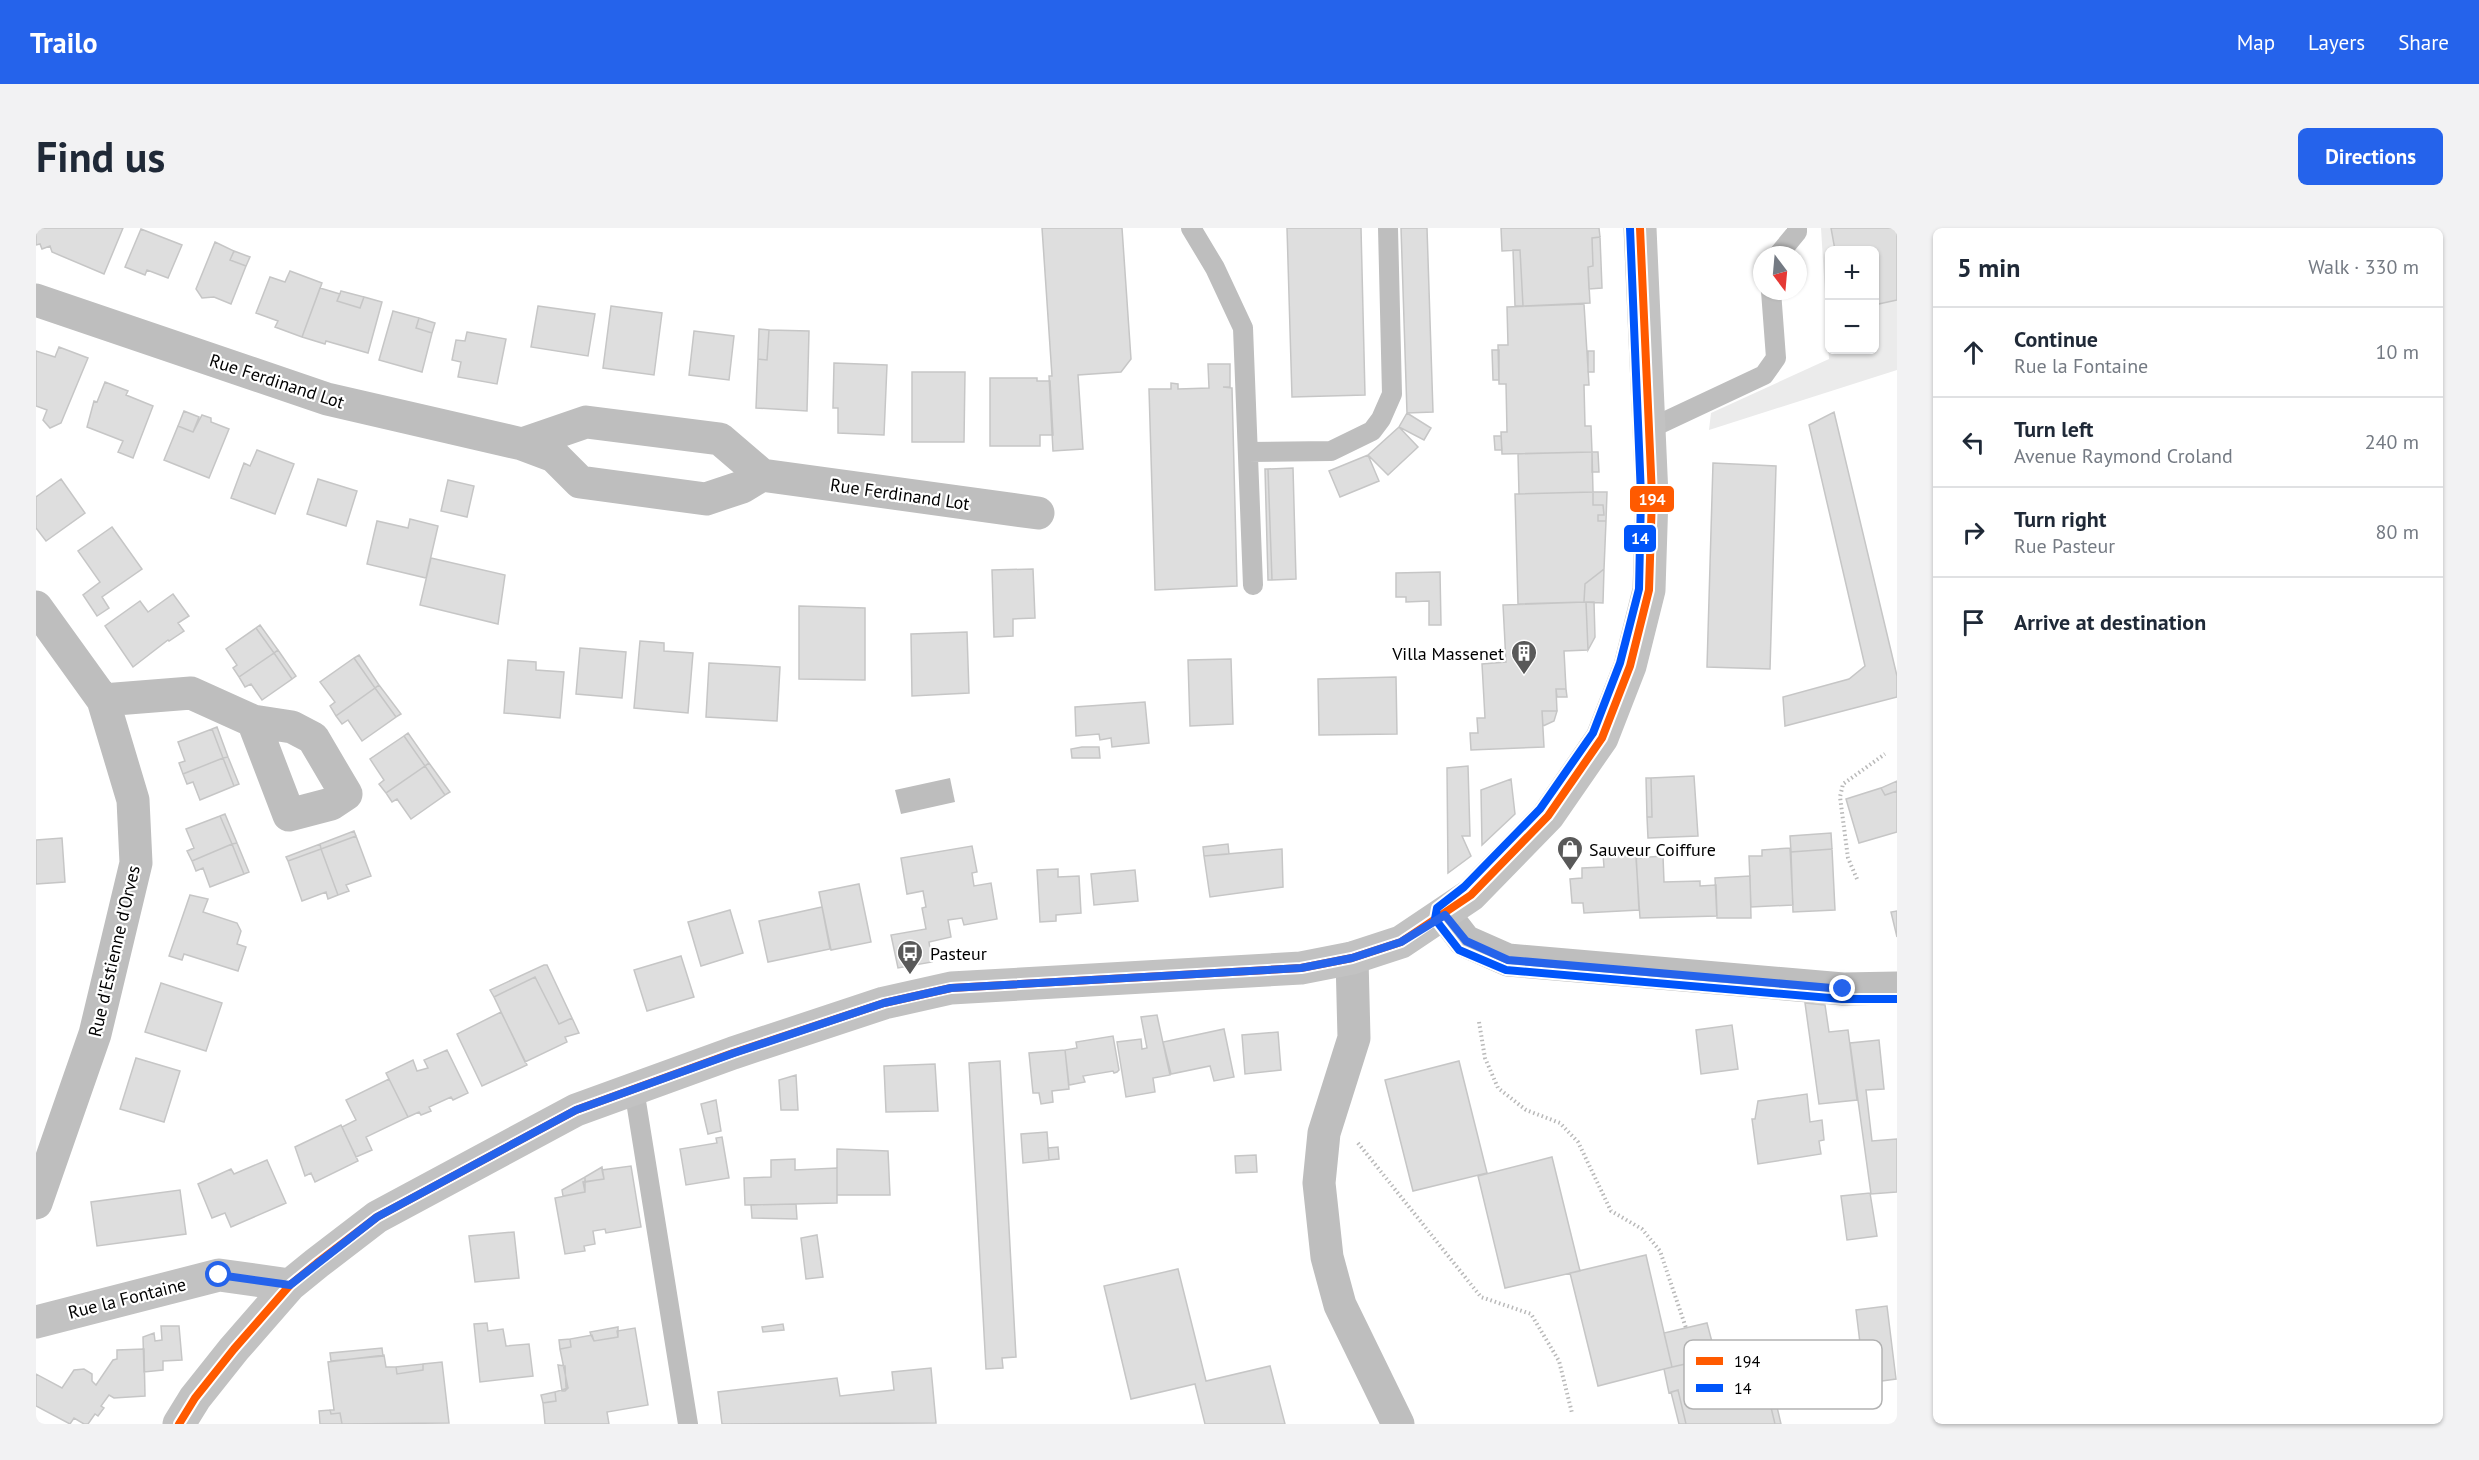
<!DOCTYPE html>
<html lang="en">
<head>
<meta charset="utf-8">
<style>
	body { margin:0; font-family:"PT Sans",sans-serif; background:#f2f2f3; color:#1f2937 }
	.controls { position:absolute; right:18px; top:18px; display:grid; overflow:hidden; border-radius:9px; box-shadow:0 2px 4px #0004 }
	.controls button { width:54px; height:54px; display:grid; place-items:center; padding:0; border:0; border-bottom:2px solid #e0e1e3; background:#fff; color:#1f2937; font:30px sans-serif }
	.compass { position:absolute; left:1717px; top:18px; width:54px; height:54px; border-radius:50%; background:#fff; box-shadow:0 2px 4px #0004; rotate:164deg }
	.stop { position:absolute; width:18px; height:18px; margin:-14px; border:4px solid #2563eb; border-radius:50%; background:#fff }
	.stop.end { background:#2563eb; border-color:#fff; box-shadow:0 2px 6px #0008 }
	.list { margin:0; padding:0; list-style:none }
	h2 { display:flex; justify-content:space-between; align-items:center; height:78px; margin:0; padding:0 24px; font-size:26px }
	h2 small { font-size:20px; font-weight:400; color:#747a83 }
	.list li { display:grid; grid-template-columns:39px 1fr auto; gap:18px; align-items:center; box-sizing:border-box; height:90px; padding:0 24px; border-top:2px solid #e0e1e3 }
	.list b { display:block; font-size:22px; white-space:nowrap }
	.list p { margin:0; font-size:20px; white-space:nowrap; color:#747a83 }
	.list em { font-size:20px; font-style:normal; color:#747a83 }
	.icon { flex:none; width:33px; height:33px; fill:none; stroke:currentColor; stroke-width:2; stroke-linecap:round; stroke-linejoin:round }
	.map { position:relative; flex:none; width:1861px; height:1196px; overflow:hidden; border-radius:9px }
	header { display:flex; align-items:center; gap:36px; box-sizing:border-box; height:84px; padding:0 30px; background:#2563eb; color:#fff }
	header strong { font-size:28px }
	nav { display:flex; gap:33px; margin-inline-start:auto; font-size:21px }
	.intro { display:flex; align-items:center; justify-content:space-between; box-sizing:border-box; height:144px; padding:0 36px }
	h1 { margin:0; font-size:42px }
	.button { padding:15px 27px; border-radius:9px; background:#2563eb; color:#fff; font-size:21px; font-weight:700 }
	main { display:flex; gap:36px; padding:0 36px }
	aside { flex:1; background:#fff; border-radius:9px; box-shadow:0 2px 4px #0004 }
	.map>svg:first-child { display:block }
	.green { fill:#ebebeb; fill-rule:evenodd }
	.water { fill:#bdbdbd }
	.building { fill:#dedede; stroke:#c6c6c6; stroke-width:1.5 }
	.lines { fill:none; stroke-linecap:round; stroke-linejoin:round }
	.path { stroke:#b9b9b9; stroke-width:4; stroke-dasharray:1.5 3; stroke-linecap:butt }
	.lane { stroke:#bebebe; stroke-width:20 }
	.street { stroke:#bebebe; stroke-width:33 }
	.secondary { stroke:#c2c2c2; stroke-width:33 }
	.bus-1-casing { stroke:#fff; stroke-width:12 }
	.bus-2-casing { stroke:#fff; stroke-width:12 }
	.bus-1 { stroke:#ff5a00; stroke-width:8 }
	.bus-2 { stroke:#0055fa; stroke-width:8 }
	.route { stroke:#2563eb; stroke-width:8 }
	.labels { text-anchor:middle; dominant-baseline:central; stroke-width:4.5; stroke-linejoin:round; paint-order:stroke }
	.street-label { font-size:18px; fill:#000; stroke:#fff }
	.poi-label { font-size:18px; fill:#000; stroke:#fff; text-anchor:start }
	.key { fill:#fff; stroke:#b2b2b2; stroke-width:1.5 }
	.key-label { font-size:16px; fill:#000 }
	.line-badge { stroke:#fff; stroke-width:2 }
	.badge-label { font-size:16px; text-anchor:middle; font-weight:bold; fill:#fff }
</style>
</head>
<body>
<header>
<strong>Trailo</strong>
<nav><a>Map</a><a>Layers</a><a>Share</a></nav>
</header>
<div class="intro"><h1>Find us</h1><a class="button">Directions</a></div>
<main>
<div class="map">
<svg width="1861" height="1196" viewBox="0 0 1861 1196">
	<rect width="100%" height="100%" fill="#fff"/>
	<path class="green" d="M1785,0h76v142l-188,60 2,-17 118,-54zM1794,22h44v100h-44z"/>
	<path class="water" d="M914,550l5,24 -54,12 -6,-24z"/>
	<path class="building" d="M0,0h87l-19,46 -52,-22 -2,-6 -8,3 -2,-5 -4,1z
		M1006,0h80l9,131 -10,13 -43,3 5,74 -30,2 -4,-75h3z
		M1251,0h74l4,167 -73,2z
		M1365,0h26l6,184 -26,1z
		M1465,0h98l1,9 -8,1 1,28 -5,1 2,36 -67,3 -3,-56 -18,1z
		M1795,0h66v72l-23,5v-55h-39z
		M105,1l41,16 -14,33 -21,-8 -2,5 -20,-8z
		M1564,9l2,51 -13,1 -1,-22 5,-1 -1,-28z
		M179,14l19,9 -4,9 16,6 -15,38 -17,-7 -12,1 -6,-9z
		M1477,22h7l3,56h-8z
		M198,23l16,6 -4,9 -16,-6z
		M254,43l32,12 -20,54 -27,-10 3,-6 -22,-8 14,-36 15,5z
		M284,60l20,6 -3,7 23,7 4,-11 18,5 -14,51 -42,-12 -1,3 -23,-7z
		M305,63l23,6 -4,11 -23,-7z
		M1548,76l5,81h-5l1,41h6l1,26 -90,2 -1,-22h6l-1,-48h-7l-1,-39h10l-1,-38z
		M502,78l57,8 -7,42 -57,-9z
		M575,78l51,7 -8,62 -51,-7z
		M357,83l26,7 -3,10 16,5 -10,39 -43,-12z
		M383,90l16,5 -3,10 -16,-5z
		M723,101l10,1 -2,30 -9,-1z
		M733,102l40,1 -2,80 -51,-3 2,-49 9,1z
		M658,103l40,5 -5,44 -40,-5z
		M431,104l39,7 -9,45 -39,-7 3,-15 -9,-2 4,-20 9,1z
		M23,119l29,11 -27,65 -11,5 -7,-8 4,-10 -11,-4v-55l19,6z
		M1456,122h7v30h-6z
		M1552,123h6v21h-6z
		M798,135l53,2 -3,70 -46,-2v-25h-5z
		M1172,136h22v23h-7l9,1 5,198 -82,4 -6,-201h22v-6l7,1v5l31,-1z
		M876,144h53l-1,70h-52z
		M954,150h47v3h13l3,54h-13v11h-50z
		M69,154l23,9 -2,4 27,11 -20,52 -15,-6 5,-11 -36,-14 7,-26 3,1z
		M148,183l15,6 -6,15 -15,-6z
		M1798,184l63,264v21l-112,29 -2,-29 66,-18 16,-13 -56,-241z
		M1371,185l24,15 -7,12 -25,-13z
		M166,187l9,3v4l18,7 -20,49 -45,-18 14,-34 15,6z
		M1363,199l19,20 -30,28 -20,-20z
		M1458,208h7l1,14h-7z
		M221,222l37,14 -19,50 -44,-16 13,-35 6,3z
		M1556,224l1,40 -74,2 -1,-40z
		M1556,224h6l1,20h-7z
		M1332,227l11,26 -39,16 -11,-26z
		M1677,235l63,3 -6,203 -63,-2z
		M1257,240l3,111 -24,1 -4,-111z
		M1229,241h3l4,111h-4z
		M25,251l24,34 -39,28 -10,-13v-31z
		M282,251l39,12 -11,35 -39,-12z
		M412,252l26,6 -7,31 -26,-6z
		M1557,264v13h10l1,10h-6v6h8l-2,48 -19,15 -1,18 -66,2 -3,-110z
		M1557,264h14l-1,29h-8v-6h6l-1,-10h-10z
		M374,291l28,7 -12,52 -59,-14 10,-43 31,7z
		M76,299l30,42 -40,28 7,11 -12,8 -14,-21 17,-13 -22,-31z
		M395,330l74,17 -7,49 -78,-19z
		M997,341l2,49 -22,1v17l-19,1 -2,-67z
		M1568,341l-1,34 -19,-1 1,-18z
		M1404,344l1,53h-12v-24l-23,1v-5h-10v-24z
		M137,366l16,22 -11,7 6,8 -15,10 -1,-1 -35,27 -28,-41 35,-25 8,11z
		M1550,374l2,48 -24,1 2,38h-10l1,22h-15l2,36 -73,3 -1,-17h8l-1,-15h8l-3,-54 24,-2 -3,-57z
		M1550,374h8l1,35 -7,13z
		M763,378l66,2v72l-66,-1z
		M224,397l18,25 -4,3 -18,-25z
		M220,400l18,25 -35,24 -6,-9 4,-3 -11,-16z
		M931,404l2,61 -57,3 -1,-62z
		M604,413l24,2v8l29,2 -5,60 -54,-5z
		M544,420l46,4 -4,46 -46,-4z
		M242,422l18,26 -4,3 -18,-26z
		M238,425l18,26 -30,21 -11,-16 -6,3 -6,-10z
		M323,427l20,30 -4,3 -21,-30z
		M318,430l21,30 -39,28 -6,-10 5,-4 -15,-20z
		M1195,431l2,65 -43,2 -2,-66z
		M472,432l28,2v8l28,2 -4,46 -56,-5z
		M673,435l71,4 -3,54 -71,-4z
		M1360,449l1,57 -78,1 -1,-56z
		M343,457l22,29 -5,3 -21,-29z
		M339,460l21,29 -34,24 -14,-21 -6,4 -6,-8z
		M1520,461h10l1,8h-10z
		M1109,474l4,41 -37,4 -1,-9 -11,2 -1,-6 -23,2 -1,-29z
		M1506,483h15l-3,10 -11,5z
		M181,499l11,30 -5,1 -11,-29z
		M176,501l11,29 -40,16 -4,-11 6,-2 -7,-19z
		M372,505l21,30 -4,3 -21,-30z
		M368,508l21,30 -39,27 -7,-9 5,-4 -14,-21z
		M1046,519h17l1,11h-28l-1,-9z
		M192,529l11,27 -5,2 -11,-28z
		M187,530l11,28 -34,14 -7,-18 -6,2 -4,-10z
		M393,535l21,29 -5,3 -20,-29z
		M389,538l20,29 -34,24 -14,-20 -5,3 -6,-9z
		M1432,538l2,70h-8l9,20 -23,17 -1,-105z
		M1658,548l4,60 -50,2 -1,-21h5l-1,-39z
		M1610,550h5l1,39h-5z
		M1475,551l4,35 -33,31 -1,-55z
		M1861,553v10l-12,4 -4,-7z
		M1845,560l4,7 12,-4v41l-38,11 -13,-44z
		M189,586l12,29 -5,1 -12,-28z
		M184,588l12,28 -40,17 -5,-10 7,-3 -8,-19z
		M318,603l2,5 -35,13 -1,-5z
		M1795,605l1,16 -41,3 -1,-16z
		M320,608l15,40 -25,9 3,6 -11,4 -17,-46z
		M26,610l3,44 -29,2v-44z
		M201,615l12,29 -5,2 -12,-30z
		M196,616l12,30 -34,13 -7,-19 -7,3 -4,-10z
		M284,616l1,5 -33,12 -2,-4z
		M1192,616l1,10 -25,2 -1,-9z
		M936,618l5,26 -5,1 2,13 17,-3 6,36 -33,6 -2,-7 -14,2 3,17 -22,5 3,20 -34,6 -7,-33 35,-6 -4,-21 4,-1 -3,-16 -16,3 -6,-36z
		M1754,620l3,57 -42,2 -2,-51h13v-6z
		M285,621l17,46 -10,4 -2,-7 -24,9 -14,-40z
		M1246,621l1,38 -73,10 -6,-41z
		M1796,621l3,61 -42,2 -2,-60z
		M1600,625l3,57 -55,3 -1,-10h-11l-2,-24 12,-1v-10l22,-1 -1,-13z
		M1627,628l1,26 36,-1v5l16,-1 1,31 -77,2 -4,-60z
		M1022,641v8l21,-1 2,37 -25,2v6l-16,1 -3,-52z
		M1099,642l3,31 -44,4 -3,-31z
		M1714,648l1,42h-34l-2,-40z
		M823,656l12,58 -40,8 -12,-58z
		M154,667l18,4 -5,13 34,11 4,8 -4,13 9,3 -8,24 -54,-17 -2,6 -13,-4z
		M786,679l8,42 -62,13 -9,-41z
		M694,682l13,43 -42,13 -13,-44z
		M1861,683v26l-6,-25z
		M645,728l13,41 -47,14 -13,-41z
		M508,737h3l25,53 -13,6 -24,-47 -41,20 -4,-7z
		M499,749l24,47 13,-6 7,15 -14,4 2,5 -42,20 -31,-65z
		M125,755l61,20 -16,48 -61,-19z
		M1769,775l20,2 4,27 19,-2 9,70 -38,4z
		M465,784l26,53 -45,21 -25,-52z
		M1121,787l13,60 -17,3 2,14 -29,5 -9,-55 24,-3 1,10 5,-1 -6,-31z
		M1696,797l6,44 -37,5 -5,-44z
		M1188,801l10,48 -20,4 -4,-15 -39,8 -8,-32z
		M1242,804l3,38 -36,4 -3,-39z
		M1077,808l6,34 -2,2 -3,1 -1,-2 -30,5 2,6 -16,3 -4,-35 12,-2 -1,-6z
		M1843,812l5,49 -18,1 6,51 25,-2v53l-26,2 -21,-151z
		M411,822l21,43 -15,7 -2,-3 -22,10 2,4 -10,4 -2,-3 -11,5 -22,-44 27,-13 4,11 11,-3 -4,-8z
		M1029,822l4,39 -17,2 1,11 -12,2 -2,-11h-6l-4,-40z
		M100,830l44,13 -16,51 -44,-13z
		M964,833l16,296 -14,1 1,10 -17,1 -17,-306z
		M1423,833l28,112 -74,18 -28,-111z
		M899,836l3,47 -52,1 -2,-46z
		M760,847l2,35h-17l-2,-30z
		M353,851l19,38 -42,20 6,13 -16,7 -14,-30 14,-7 -10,-20z
		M1771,866l3,28 12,-2 2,20 -5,1 2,13 -63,10 -6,-45h3l3,-18z
		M680,872l5,31 -13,3 -7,-30z
		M305,897l17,36 -43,21 -4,-9 -6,3 -10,-29z
		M1011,904l2,28 -26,3 -2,-29z
		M686,909l7,41 -43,7 -6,-36 37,-6 -1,-5z
		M1022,919l1,12 -10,1 -1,-12z
		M801,921l51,2 2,44h-53z
		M1220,927l1,17 -21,1 -1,-17z
		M1516,929l28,114 -75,17 -27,-112z
		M759,931v11l42,-2v35l-92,2 -1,-27 27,-1v-17z
		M231,932l19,43 -55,24 -6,-14 -13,5 -14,-34 33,-15 3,5z
		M595,938l10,61 -35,6 -1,-4 -12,2 2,13 -11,2 1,5 -20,3 -10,-56 30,-6 -2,-10 21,-3 -2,-9z
		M566,939l2,12 -19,3v-5z
		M549,949v15l-22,4 -1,-6z
		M144,962l6,44 -89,12 -6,-44z
		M1834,965l7,43 -30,4 -6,-44z
		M760,976l1,15 -45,-1 -1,-13z
		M478,1004l5,46 -44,4 -6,-46z
		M781,1007l6,42 -17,2 -5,-41z
		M1610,1027l26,112 -74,19 -28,-113z
		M1142,1041l28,112 64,-15 15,58h-80l-10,-40 -64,15 -27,-113z
		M1851,1078l9,73 -21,3 -4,-26 6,-1v-3l-4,1 -2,-11 -11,1 -4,-33z
		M451,1095l1,8 15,-2 3,17 23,-2 4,32 -53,6 -6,-58z
		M1671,1095l9,34 -44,10 -8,-34z
		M747,1096l1,6 -21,2 -1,-5z
		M125,1098h18l3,34 -19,1v9l-19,2 -1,-35 11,-4 1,8 7,-1z
		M582,1099v10l-24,4 -3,-6 -1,-3z
		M599,1100l13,77 -41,7 2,12h-64l-2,-21 13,-2 -1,-9 13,-4 -8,-39 11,-2 -1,-8 22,-4 2,6 24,-4 -1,-6z
		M534,1111l1,8 -11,2 -1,-9z
		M1729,1117l5,23 -8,2 13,54h-89l-8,-34 -9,3 -5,-24z
		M346,1120l1,8 -52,5 -1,-8z
		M108,1121l1,47 -31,2 -5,-3 -8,11 3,2 -6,8 -3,-2 -7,10h-4l-10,-6 -4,6 -34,-18v-32l26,14 12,-18 10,-1 8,5v7l4,4 17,-25 4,-1v-9z
		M348,1127l2,12h10l1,7 26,-4v-6l19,-2 7,61 -107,1 -2,-11 -9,1 -1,-4h4l-6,-48z
		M387,1136v6l-26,4 -1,-7z
		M522,1137l7,1 1,21 2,1 -3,3h-3z
		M895,1140l5,55 -214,1 -4,-32 119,-14 3,18 54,-6 -2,-18z
		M1732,1140l13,56h-6l-13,-54z
		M1642,1162l8,34h-7l-8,-32z
		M519,1164l1,9 -13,2 -2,-8z
		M294,1182l1,4 9,-1 2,11h-22l-1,-13z"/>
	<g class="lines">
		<path class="path" d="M1821,651l-9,-21 -8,-61 3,-13 42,-30
			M1443,794l6,36 13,30 28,22 34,13 18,19 33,69 31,18 18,22 26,77
			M1322,915l123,154 50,17 28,47 13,52"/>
		<path class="lane" d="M1155,0l24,40 28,60 10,257
			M1742,27l19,-23v-4
			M1613,201l115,-54 12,-17 -5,-67
			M1212,224l83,-1 41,-20 9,-12 11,-25 -4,-166
			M598,861l54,335"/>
		<path class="street" d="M0,72l291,99 195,45 32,12 26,26 126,17 36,-12 20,-12
			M486,216l64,-22 134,17 42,36 276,38
			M0,379l67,93 30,100 3,63 -41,171 -59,169
			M67,472l88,-7 62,28 39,6 21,11 33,56 -15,10 -42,11 -36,-94
			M1409,687l20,26 43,19 335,29 54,-1
			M1316,730l2,80 -30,95 -5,50 8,74 13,48 58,119"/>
		<path class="secondary" d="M0,1094l183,-47 71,10
			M143,1196l16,-26 39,-49 56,-64 27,-22 60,-46 199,-107 157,-57 151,-50 67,-15 350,-20 51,-10 49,-16 70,-47 77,-79 54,-78 28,-72 19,-76 3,-94 -12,-268"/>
		<defs>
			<path id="bus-1" d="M143,1196l16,-26 39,-49 56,-64 27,-22 60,-46 199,-107 157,-57 151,-50 67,-15 350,-20 51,-10 49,-16 70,-47 77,-79 54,-78 28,-72 19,-76 3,-94 -12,-268"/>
			<path id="bus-2" d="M1594,0l11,268 -2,93 -19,74 -27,70 -53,76 -76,78 -27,21 -2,11 24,31 47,20 336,29h55"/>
		</defs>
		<use href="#bus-1" class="bus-1-casing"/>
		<use href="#bus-2" class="bus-2-casing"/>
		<use href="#bus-1" class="bus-1"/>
		<use href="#bus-2" class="bus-2"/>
	</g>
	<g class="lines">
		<path class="route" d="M183,1047l71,10 87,-68 199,-107 158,-57 150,-50 67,-15 350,-20 51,-10 49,-16 44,-27 21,26 42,19 335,29"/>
	</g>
	<defs>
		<symbol id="building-pin" viewBox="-11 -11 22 30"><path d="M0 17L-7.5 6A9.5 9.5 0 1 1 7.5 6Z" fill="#595959" stroke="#fff"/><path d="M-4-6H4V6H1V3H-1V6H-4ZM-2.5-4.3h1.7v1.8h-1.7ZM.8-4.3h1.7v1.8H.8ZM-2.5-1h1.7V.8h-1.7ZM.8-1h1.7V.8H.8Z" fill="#fff"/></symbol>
		<symbol id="shop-pin" viewBox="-11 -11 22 30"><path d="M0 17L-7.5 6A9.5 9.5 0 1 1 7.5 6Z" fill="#595959" stroke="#fff"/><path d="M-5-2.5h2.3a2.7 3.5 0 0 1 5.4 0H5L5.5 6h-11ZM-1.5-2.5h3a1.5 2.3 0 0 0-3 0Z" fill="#fff"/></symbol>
		<symbol id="bus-pin" viewBox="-11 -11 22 30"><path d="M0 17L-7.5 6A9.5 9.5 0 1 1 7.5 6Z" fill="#595959" stroke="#fff"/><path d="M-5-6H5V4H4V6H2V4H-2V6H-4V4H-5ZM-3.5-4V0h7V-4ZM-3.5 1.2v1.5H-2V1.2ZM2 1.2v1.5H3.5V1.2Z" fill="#fff"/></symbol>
	</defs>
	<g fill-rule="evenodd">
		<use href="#building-pin" x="1473" y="410" width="30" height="40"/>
		<use href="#shop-pin" x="1519" y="606" width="30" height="40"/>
		<use href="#bus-pin" x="859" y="710" width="30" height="40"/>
	</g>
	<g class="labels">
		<g class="street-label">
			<text transform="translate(241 153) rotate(18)">Rue Ferdinand Lot</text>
			<text transform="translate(864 266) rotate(8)">Rue Ferdinand Lot</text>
			<text transform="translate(78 723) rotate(-77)">Rue d'Estienne d'Orves</text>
			<text transform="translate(91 1070) rotate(-14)">Rue la Fontaine</text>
		</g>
		<g class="poi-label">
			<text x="1468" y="425" text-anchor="end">Villa Massenet</text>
			<text x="1553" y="621">Sauveur Coiffure</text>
			<text x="894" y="725">Pasteur</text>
		</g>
	</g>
	<rect x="1648" y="1112" width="198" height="69" rx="9" class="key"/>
	<rect x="1660" y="1129" width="27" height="8" fill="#ff5a00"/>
	<rect x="1660" y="1156" width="27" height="8" fill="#0055fa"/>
	<g class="key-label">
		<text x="1698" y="1139">194</text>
		<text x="1698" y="1166">14</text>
	</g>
	<g class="line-badge">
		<rect x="1593" y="257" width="46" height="28" rx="6" fill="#ff5a00"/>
		<rect x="1587" y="296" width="34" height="29" rx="6" fill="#0055fa"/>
	</g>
	<g class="badge-label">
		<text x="1616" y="277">194</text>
		<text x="1604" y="316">14</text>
	</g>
</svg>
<div class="controls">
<button>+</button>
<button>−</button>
</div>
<svg class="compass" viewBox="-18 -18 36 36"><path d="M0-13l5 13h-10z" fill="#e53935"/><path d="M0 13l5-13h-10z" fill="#747a83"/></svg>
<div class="stop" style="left:183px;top:1047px"></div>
<div class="stop end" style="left:1807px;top:761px"></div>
</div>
<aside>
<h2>5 min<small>Walk · 330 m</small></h2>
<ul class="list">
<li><svg class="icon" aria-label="ahead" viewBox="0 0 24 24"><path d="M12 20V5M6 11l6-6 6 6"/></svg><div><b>Continue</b><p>Rue la Fontaine</p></div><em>10 m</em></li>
<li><svg class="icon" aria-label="left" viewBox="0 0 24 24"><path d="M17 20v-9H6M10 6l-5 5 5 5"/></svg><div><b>Turn left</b><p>Avenue Raymond Croland</p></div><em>240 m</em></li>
<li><svg class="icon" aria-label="right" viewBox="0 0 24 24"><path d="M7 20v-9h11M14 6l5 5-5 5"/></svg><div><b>Turn right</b><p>Rue Pasteur</p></div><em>80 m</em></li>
<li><svg class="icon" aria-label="arrive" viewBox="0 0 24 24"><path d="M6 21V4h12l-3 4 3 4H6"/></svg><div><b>Arrive at destination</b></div></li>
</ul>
</aside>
</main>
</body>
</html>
